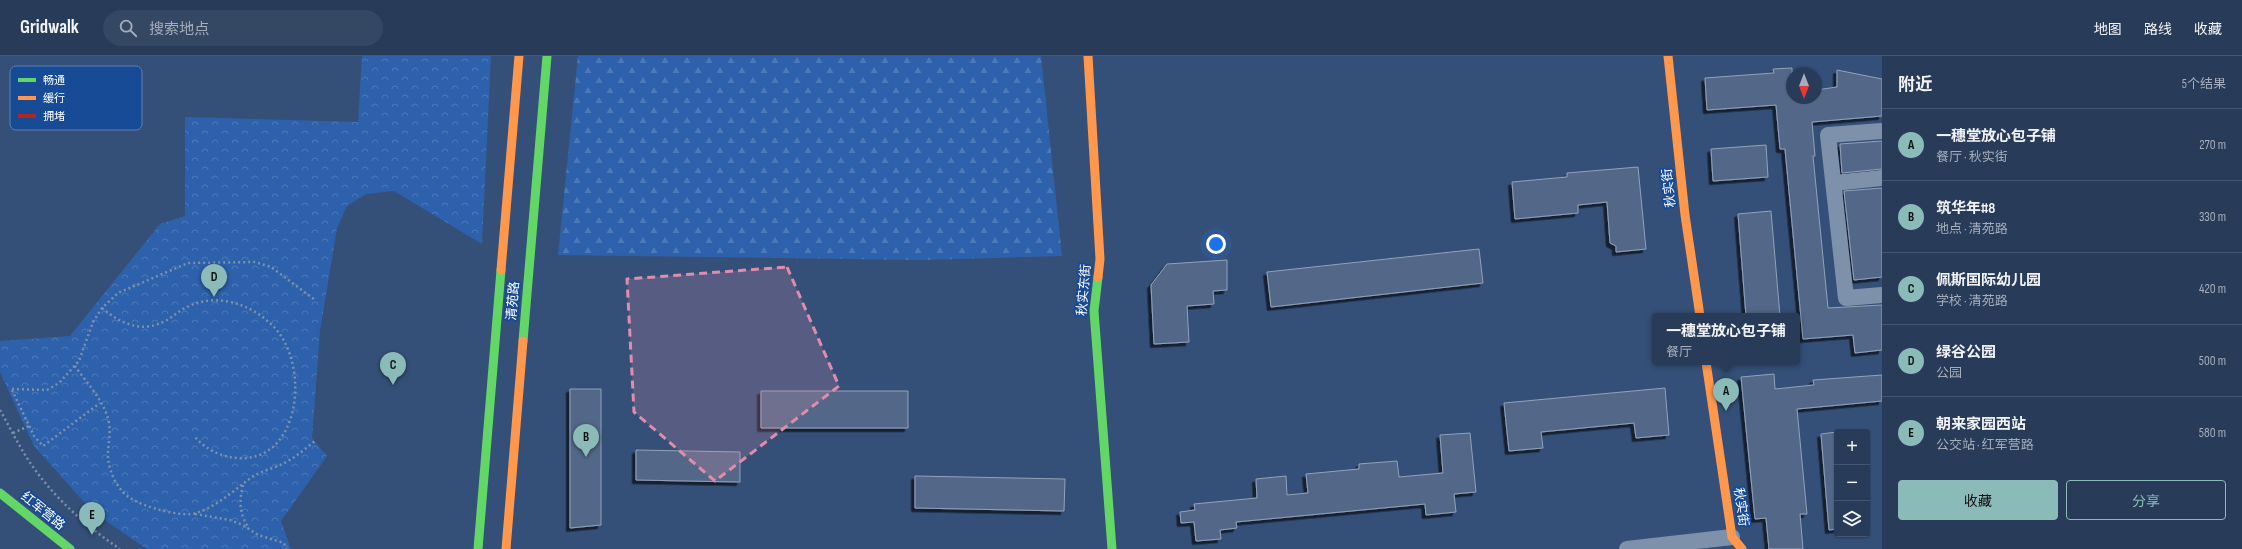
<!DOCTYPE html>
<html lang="zh">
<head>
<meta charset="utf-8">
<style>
	body { margin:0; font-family:"Sofia Sans Condensed","Noto Sans SC",sans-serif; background:#344763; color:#f1f3f6 }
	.controls { position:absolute; right:12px; bottom:12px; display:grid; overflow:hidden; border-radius:4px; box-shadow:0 1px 3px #0004 }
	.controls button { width:36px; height:36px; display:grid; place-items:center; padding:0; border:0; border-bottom:1px solid #445670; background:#283c5a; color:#f1f3f6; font:20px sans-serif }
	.compass { position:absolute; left:1786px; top:12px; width:36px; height:36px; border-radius:50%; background:#283c5a; box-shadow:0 1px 3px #0004; rotate:180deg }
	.you { position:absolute; left:1216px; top:188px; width:14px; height:14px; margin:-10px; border:3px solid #fff; border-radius:50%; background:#1a73e8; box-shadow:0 0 0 6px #1a73e833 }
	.badge { display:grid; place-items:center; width:26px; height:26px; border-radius:50%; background:#8bbbb9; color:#111; font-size:13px; font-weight:700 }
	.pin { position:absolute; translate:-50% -33px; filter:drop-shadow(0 1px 2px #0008) }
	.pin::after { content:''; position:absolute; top:21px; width:14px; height:12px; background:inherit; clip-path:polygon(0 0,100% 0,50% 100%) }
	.popup { position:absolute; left:1652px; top:257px; width:148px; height:52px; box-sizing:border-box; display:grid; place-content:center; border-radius:4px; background:#283c5a; filter:drop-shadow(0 1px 3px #0005); font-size:13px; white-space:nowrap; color:#a5adbb }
	.popup b { font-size:15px; color:#f1f3f6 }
	.popup::after { content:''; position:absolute; left:50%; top:100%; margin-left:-8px; border:8px solid transparent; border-top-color:#283c5a }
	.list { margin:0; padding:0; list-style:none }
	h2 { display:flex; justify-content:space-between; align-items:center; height:52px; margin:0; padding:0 16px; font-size:17px }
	h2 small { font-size:13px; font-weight:400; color:#a5adbb }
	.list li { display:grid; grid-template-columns:26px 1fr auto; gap:12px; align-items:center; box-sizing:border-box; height:72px; padding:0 16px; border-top:1px solid #445670 }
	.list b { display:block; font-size:15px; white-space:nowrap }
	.list p { margin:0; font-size:13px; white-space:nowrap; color:#a5adbb }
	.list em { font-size:13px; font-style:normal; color:#a5adbb }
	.actions { display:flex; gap:8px; padding:12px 16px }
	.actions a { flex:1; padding:9px 0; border:1px solid #8bbbb9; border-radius:4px; text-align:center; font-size:14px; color:#8bbbb9 }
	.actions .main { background:#8bbbb9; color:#111 }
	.icon { flex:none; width:22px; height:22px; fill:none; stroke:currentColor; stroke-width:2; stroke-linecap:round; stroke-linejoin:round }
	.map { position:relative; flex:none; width:1882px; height:493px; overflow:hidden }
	header { display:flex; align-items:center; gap:24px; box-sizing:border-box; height:56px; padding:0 20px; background:#283c5a; border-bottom:1px solid #445670 }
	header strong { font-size:19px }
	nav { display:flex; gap:22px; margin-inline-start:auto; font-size:14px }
	.search { width:280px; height:36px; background:#344763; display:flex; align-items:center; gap:10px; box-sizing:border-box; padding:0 14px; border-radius:22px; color:#a5adbb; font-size:15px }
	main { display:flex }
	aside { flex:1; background:#283c5a }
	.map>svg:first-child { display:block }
	.forest { fill:url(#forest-firs) }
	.park { fill:url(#park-crowns) }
	.building { fill:#526888; stroke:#92a2b9; filter:url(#shadow) }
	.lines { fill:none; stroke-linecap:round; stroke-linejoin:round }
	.path { stroke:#7e91ab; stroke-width:2.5; stroke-dasharray:2 3; stroke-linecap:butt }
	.street { stroke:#7e91ab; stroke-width:16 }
	.fast { stroke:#63d668; stroke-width:9 }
	.slow { stroke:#ff974d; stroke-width:9 }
	.marked { fill:#e08cad; fill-opacity:0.2; stroke:#e08cad; stroke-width:3; stroke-dasharray:8 5; stroke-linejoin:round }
	.labels { text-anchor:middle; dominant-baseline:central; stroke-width:4; stroke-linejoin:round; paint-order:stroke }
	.street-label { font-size:13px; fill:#fff; stroke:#184b95 }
	.key { fill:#184b95; stroke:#5d81b5; stroke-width:1 }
	.key-label { font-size:11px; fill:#fff }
</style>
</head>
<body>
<header>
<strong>Gridwalk</strong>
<div class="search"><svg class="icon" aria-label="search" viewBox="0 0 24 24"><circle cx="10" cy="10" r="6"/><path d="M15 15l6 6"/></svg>搜索地点</div>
<nav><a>地图</a><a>路线</a><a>收藏</a></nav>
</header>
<main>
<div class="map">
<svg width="1882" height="493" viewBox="0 0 1882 493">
	<defs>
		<pattern id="forest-firs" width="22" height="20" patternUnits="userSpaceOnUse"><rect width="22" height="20" fill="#2d61ac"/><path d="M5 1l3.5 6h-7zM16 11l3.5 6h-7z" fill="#4c79b8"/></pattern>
		<pattern id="park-crowns" width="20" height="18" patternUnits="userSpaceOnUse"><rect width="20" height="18" fill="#2d61ac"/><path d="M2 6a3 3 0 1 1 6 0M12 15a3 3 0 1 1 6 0" fill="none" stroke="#4c79b8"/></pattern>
		<filter id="shadow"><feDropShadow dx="-3.5" dy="3.5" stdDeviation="0" flood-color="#0009"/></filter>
	</defs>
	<rect width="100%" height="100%" fill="#355078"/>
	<path class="forest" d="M578,0h463l21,200 -140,4 -364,-5z"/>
	<path class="park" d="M362,0h129l-9,188 -88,-53 -28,3 -19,12 -10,22 -17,103 -8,107 15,18 -46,65 10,28h-144l-54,-37 -59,-66 -34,-74v-31l70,-5 90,-112 25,-8v-99l173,5z"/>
	<path class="building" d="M1792,12v30h24v-8l21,-3v-17l45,9v37l-70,6 3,34h-2l15,152 54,-3v45l-27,3 -2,-18 -50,4 -18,-190h-5l-4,-44 -69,5 -2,-32 69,-5 -1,-4z
		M1882,85v28l-40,4 -2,-29z
		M1766,89l2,32 -55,4 -2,-32z
		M1638,111l8,82 -30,3v-6l-6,-3 -3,-41 -29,3v8l-63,6 -3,-37 55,-5v-4z
		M1882,132v89l-28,3 -10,-89z
		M1771,155l9,105h-34l-8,-102z
		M1479,193l4,34 -212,24 -4,-35z
		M1227,204v30l-14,1 1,13 -27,2 2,36 -35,2 -3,-59 16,-21z
		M1774,318l1,15 39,-4 -1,-5 69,-5v26l-85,8 10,105h-7l3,35h-34l-3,-31 -11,1 -14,-142z
		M1665,332l4,47 -33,3 -2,-15 -93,9 2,16 -34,3 -5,-48z
		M570,333h31v136l-31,3z
		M761,335h147v37h-147z
		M1837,376v97l-8,1 -8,-96z
		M1470,377l6,59 -22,2 2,18 -30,3 -1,-11 -189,18 1,6 -17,2 1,9 -25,2 -2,-19 -13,1 -1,-11 15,-2 -1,-6 63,-6 -1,-19 30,-3 1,19 21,-2 -2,-19 53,-5v-5l38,-3 2,16 44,-4 -3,-38z
		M636,394l104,2v30l-104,-2z
		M915,420l150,3 -1,32 -149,-3z"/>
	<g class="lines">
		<path class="path" d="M102,252c19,16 41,26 65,12 7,-4 13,-10 20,-13 30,-15 64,-3 86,19 28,28 31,91 1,120 -23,21 -60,13 -79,-9
			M75,310c11,16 31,37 34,57 3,24 -7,29 5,56 4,8 10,16 18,20 12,8 51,19 64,14 22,-7 38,-23 56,-36 11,-7 24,-9 36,-16 9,-5 18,-13 27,-20
			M12,333l35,1 12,-7 20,-22 14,-39 9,-14 16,-15 70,-30 67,-1 16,5 44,33
			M12,334l22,46 9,10 57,-43
			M0,354c9,16 17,32 27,48 23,36 57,67 93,91
			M13,377l16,-7
			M243,429c-4,16 -4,29 6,43
			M195,458l35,6 13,5 15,10 26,8 2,6"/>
		<path class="street" d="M1882,75l-54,4 18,163 36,-3
			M1834,127l48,-5
			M1627,493l105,-12"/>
		<path class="fast" d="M1098,221l-4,34 18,238
			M523,285l24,-285
			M0,437l70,56
			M478,493l23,-279"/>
		<path class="slow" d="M1088,0l12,203 -2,18
			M1668,0l17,159 15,101
			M501,214l18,-214
			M1706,306l26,175 10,12
			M506,493l17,-208"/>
	</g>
	<path class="marked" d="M787,211l52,119 -124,95 -81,-69 -7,-133z"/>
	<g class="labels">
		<g class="street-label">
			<text transform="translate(1669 132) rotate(-96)">秋实街</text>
			<text transform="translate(1084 234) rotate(-85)">秋实东街</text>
			<text transform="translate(513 245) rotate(-85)">清苑路</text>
			<text transform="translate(1741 451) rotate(82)">秋实街</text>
			<text transform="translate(43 455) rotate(39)">红军营路</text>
		</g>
	</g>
	<rect x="10" y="10" width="132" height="64" rx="6" class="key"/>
	<rect x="18" y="22" width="18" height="4" fill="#63d668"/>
	<rect x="18" y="40" width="18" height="4" fill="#ff974d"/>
	<rect x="18" y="58" width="18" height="4" fill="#b3261e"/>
	<g class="key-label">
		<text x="43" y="28">畅通</text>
		<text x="43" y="46">缓行</text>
		<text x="43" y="64">拥堵</text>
	</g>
</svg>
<div class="controls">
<button>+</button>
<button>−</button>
<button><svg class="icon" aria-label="layers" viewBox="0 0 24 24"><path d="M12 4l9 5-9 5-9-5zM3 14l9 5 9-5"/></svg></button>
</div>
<svg class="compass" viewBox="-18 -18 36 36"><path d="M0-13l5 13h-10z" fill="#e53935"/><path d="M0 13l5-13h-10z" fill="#a5adbb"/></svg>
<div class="you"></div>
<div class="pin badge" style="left:1726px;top:355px">A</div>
<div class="popup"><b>一穗堂放心包子铺</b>餐厅</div>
<div class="pin badge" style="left:586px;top:401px">B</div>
<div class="pin badge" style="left:393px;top:329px">C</div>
<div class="pin badge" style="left:214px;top:241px">D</div>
<div class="pin badge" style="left:92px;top:479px">E</div>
</div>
<aside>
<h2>附近<small>5个结果</small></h2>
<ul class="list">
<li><span class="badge">A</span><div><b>一穗堂放心包子铺</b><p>餐厅 · 秋实街</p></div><em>270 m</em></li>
<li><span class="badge">B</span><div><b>筑华年#8</b><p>地点 · 清苑路</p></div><em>330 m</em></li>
<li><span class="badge">C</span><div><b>佩斯国际幼儿园</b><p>学校 · 清苑路</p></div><em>420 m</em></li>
<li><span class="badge">D</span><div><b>绿谷公园</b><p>公园</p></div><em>500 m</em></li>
<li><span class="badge">E</span><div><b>朝来家园西站</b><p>公交站 · 红军营路</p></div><em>580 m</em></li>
</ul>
<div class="actions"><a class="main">收藏</a><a>分享</a></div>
</aside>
</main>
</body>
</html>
